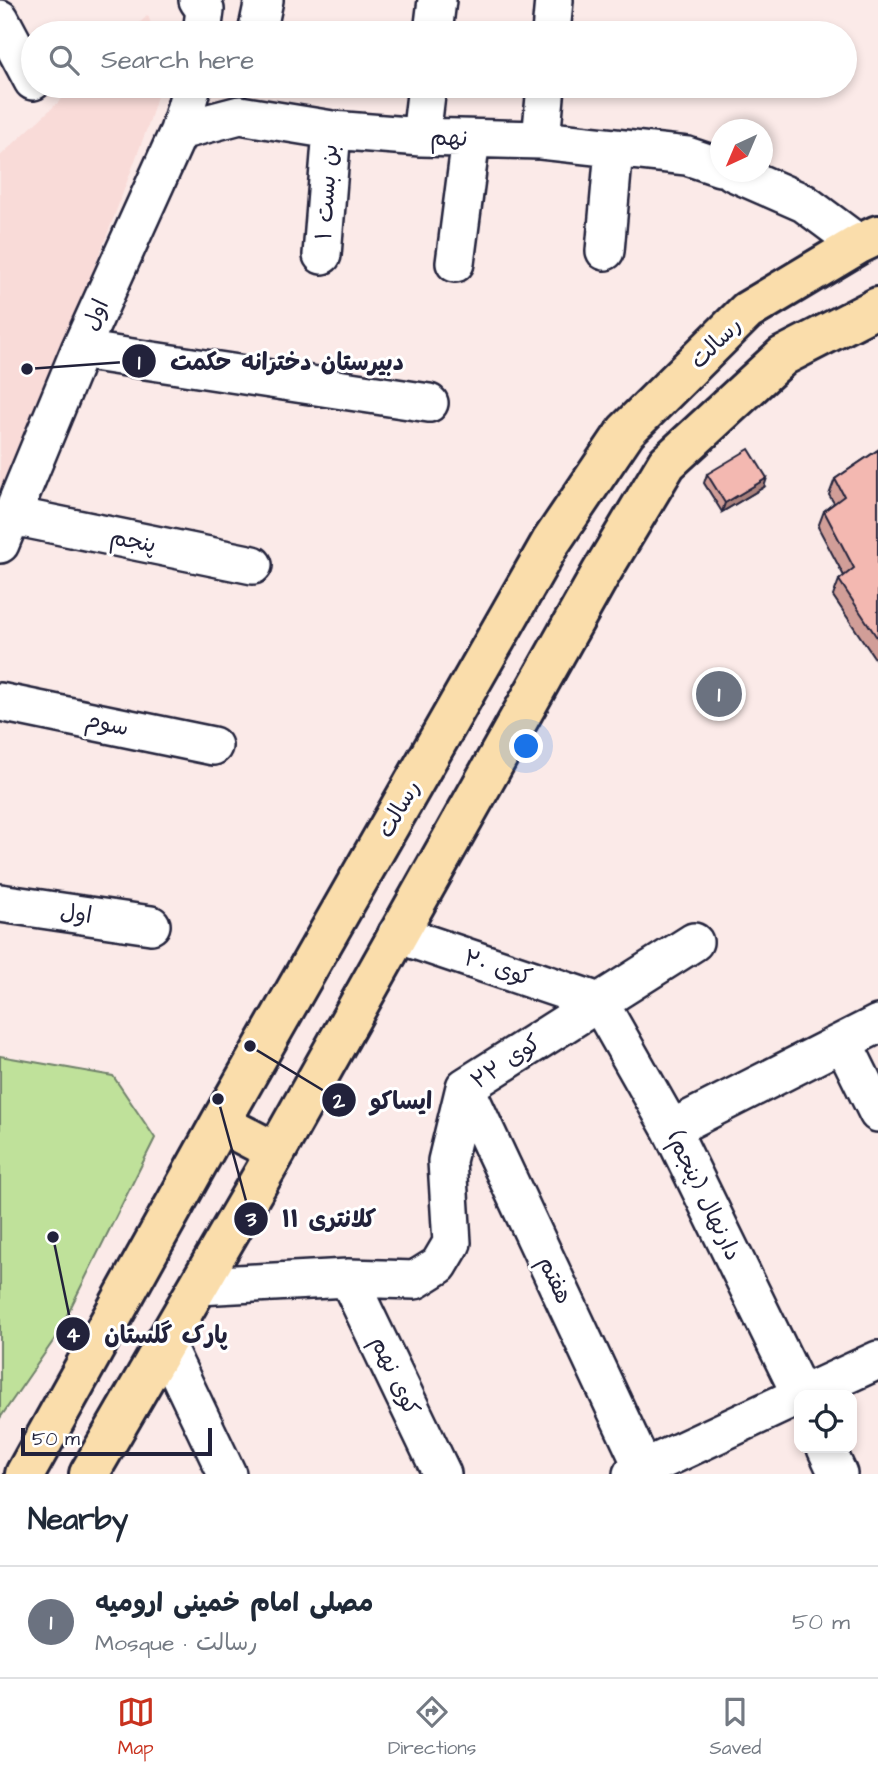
<!DOCTYPE html>
<html lang="en">
<head>
<meta charset="utf-8">
<style>
	body { margin:0; font-family:"Architects Daughter","Playpen Sans Arabic",sans-serif; background:#f6f6f7; color:#1f2937 }
	.controls { position:absolute; right:21px; bottom:21px; display:grid; overflow:hidden; border-radius:14px; box-shadow:0 4px 10px #0003 }
	.controls button { width:63px; height:63px; display:grid; place-items:center; padding:0; border:0; border-bottom:2px solid #e0e1e3; background:#fff; color:#1f2937; font:35px sans-serif }
	.compass { position:absolute; left:710px; top:119px; width:63px; height:63px; border-radius:50%; background:#fff; box-shadow:0 4px 10px #0003; rotate:224deg }
	.scale { position:absolute; left:21px; bottom:18px; width:191px; box-sizing:border-box; padding-left:7px; border:4px solid #22223b; border-top:0; font-size:19px; line-height:24px; white-space:nowrap; color:#22223b; -webkit-text-stroke:5px #fff; paint-order:stroke }
	.you { position:absolute; left:527px; top:747px; width:24px; height:24px; margin:-18px; border:5px solid #fff; border-radius:50%; background:#1a73e8; box-shadow:0 0 0 10px #1a73e833 }
	.badge { display:grid; place-items:center; width:46px; height:46px; border-radius:50%; background:#c8321e; color:#fff; font-size:23px; font-weight:700 }
	.pin { position:absolute; translate:-50% -50%; border:4px solid #fff; box-shadow:0 2px 7px #0006 }
	.list { margin:0; padding:0; list-style:none }
	h2 { display:flex; justify-content:space-between; align-items:center; height:91px; margin:0; padding:0 28px; font-size:30px }
	h2 small { font-size:23px; font-weight:400; color:#747a83 }
	.list li { display:grid; grid-template-columns:46px 1fr auto; gap:21px; align-items:center; box-sizing:border-box; height:112px; padding:0 28px; border-top:2px solid #e0e1e3 }
	.list b { display:block; font-size:26px; white-space:nowrap }
	.list p { margin:0; font-size:23px; white-space:nowrap; color:#747a83 }
	.list em { font-size:23px; font-style:normal; color:#747a83 }
	.icon { flex:none; width:38px; height:38px; fill:none; stroke:currentColor; stroke-width:2; stroke-linecap:round; stroke-linejoin:round }
	.map { position:relative; flex:none; width:878px; height:1474px; overflow:hidden }
	.search { position:absolute; background:#fff; box-shadow:0 4px 10px #0003; left:21px; right:21px; top:21px; height:77px; display:flex; align-items:center; gap:18px; box-sizing:border-box; padding:0 24px; border-radius:38px; color:#747a83; font-size:26px }
	.sheet { height:203px; background:#fff }
	nav { display:flex; justify-content:space-around; align-items:center; box-sizing:border-box; height:98px; border-top:2px solid #e0e1e3; background:#fff; font-size:19px; color:#747a83 }
	nav a { display:grid; justify-items:center; gap:4px }
	nav .on { color:#c8321e }
	.map>svg:first-child { display:block }
	.built { fill:#f9dbd8 }
	.green { fill:#bfe19a; stroke:#70826a; stroke-width:2 }
	.lines { fill:none; stroke-linecap:round; stroke-linejoin:round }
	.minor-casing { stroke:#22223b; stroke-width:42 }
	.major-casing { stroke:#22223b; stroke-width:44 }
	.minor { stroke:#fff; stroke-width:37 }
	.major { stroke:#faddab; stroke-width:38 }
	.wall { fill:#d19e98; stroke:#22223b; stroke-width:2 }
	.shaded-wall { fill:#aa817c; stroke:#22223b; stroke-width:2 }
	.building { fill:#f3b8b1; stroke:#22223b; stroke-width:2 }
	.labels { text-anchor:middle; dominant-baseline:central; stroke-width:6; stroke-linejoin:round; paint-order:stroke }
	.street-label { font-size:23px; fill:#22223b; stroke:#fff }
	.leader { fill:none; stroke:#22223b; stroke-width:2.5 }
	.callout-dot { fill:#22223b; stroke:#fff; stroke-width:2.5 }
	.mark-label { font-size:21px; text-anchor:middle; font-weight:bold; fill:#fff }
	.callout-label { font-size:24px; text-anchor:middle; font-weight:bold; fill:#22223b; stroke:#fff; stroke-width:6; stroke-linejoin:round; paint-order:stroke }
</style>
</head>
<body>
<div class="map">
<svg width="878" height="1474" viewBox="0 0 878 1474">
	<rect width="100%" height="100%" fill="#fbeae8"/>
	<filter id="ink" filterUnits="userSpaceOnUse"><feTurbulence type="fractalNoise" baseFrequency=".0143" numOctaves="2"/><feDisplacementMap in="SourceGraphic" scale="14" xChannelSelector="R" yChannelSelector="G"/><feConvolveMatrix kernelMatrix="1 2 1 2 8 2 1 2 1" color-interpolation-filters="sRGB"/></filter>
	<g filter="url(#ink)">
		<path class="built" d="M148,15l6,18h-25z
			M76,86h84l-11,37 -40,107 -109,278v-352z"/>
		<path class="green" d="M0,1056l113,20 42,62 -99,199 -56,81z"/>
		<g class="lines">
			<defs>
				<path id="minor" d="M198,0l7,10 -3,23
					M0,19l33,62
					M257,33l7,-33
					M433,33l4,-33
					M551,33l3,-33
					M179,131l61,-16 92,15 89,7 120,3 146,16 33,11
					M421,137l6,-51
					M541,140l5,-54
					M733,172l71,31 55,41
					M605,251l9,-102
					M322,255l10,-125
					M455,263l16,-124
					M80,350l349,53
					M13,516l240,49
					M0,544l80,-194 99,-219 13,-45
					M0,702l213,44
					M0,903l151,22
					M397,934l202,68
					M599,1002l72,127 130,266
					M843,1042l35,71
					M465,1087l181,387
					M671,1129l207,-105
					M348,1278l94,196
					M199,1286l149,-8 67,2 24,-15 13,-22 -5,-82 18,-74 229,-145
					M165,1344l62,130
					M802,1395l76,-35
					M826,1448l12,26
					M632,1474l167,-78"/>
				<path id="major" d="M220,1123l56,29
					M25,1474l195,-351 331,-581 75,-111 121,-120 112,-67 19,-9
					M89,1474l187,-322 325,-579 66,-110 116,-107 95,-49"/>
			</defs>
			<use href="#minor" class="minor-casing"/>
			<use href="#major" class="major-casing"/>
			<use href="#minor" class="minor"/>
			<use href="#major" class="major"/>
		</g>
		<path class="wall" d="M878,450v213l-45,-67 6,-16 5,-4 -26,-49 6,-16 10,-8 -5,-8 6,-16z
			M707,474l57,13 -42,25 -18,-29z"/>
		<path class="shaded-wall" d="M767,478l-3,9 -42,25 3,-9z"/>
		<path class="building" d="M749,449l18,29 -42,25 -18,-29z
			M878,450v189l-39,-59 15,-12 -30,-57 20,-15 -9,-17z"/>
	</g>
	<g class="labels">
		<g class="street-label">
			<text transform="translate(449 138) rotate(2)">نهم</text>
			<text transform="translate(327 192) rotate(-86)">بن بست ۱</text>
			<text transform="translate(96 315) rotate(-66)">اول</text>
			<text transform="translate(716 343) rotate(-45)">رسالت</text>
			<text transform="translate(133 541) rotate(11)">پنجم</text>
			<text transform="translate(107 724) rotate(12)">سوم</text>
			<text transform="translate(399 809) rotate(-60)">رسالت</text>
			<text transform="translate(76 914) rotate(8)">اول</text>
			<text transform="translate(498 968) rotate(18)">کوی ۲۰</text>
			<text transform="translate(506 1062) rotate(-34)">کوی ۲۲</text>
			<text transform="translate(704 1196) rotate(64)">دارنهال (پنجم)</text>
			<text transform="translate(555 1280) rotate(65)">هفتم</text>
			<text transform="translate(395 1376) rotate(65)">کوی نهم</text>
		</g>
	</g>
	<path class="leader" d="M27 369L139 361M250 1046L339 1100M218 1099L251 1219M53 1237L73 1334"/>
	<g class="callout-dot">
		<circle cx="27" cy="369" r="7"/>
		<circle cx="250" cy="1046" r="7"/>
		<circle cx="218" cy="1099" r="7"/>
		<circle cx="53" cy="1237" r="7"/>
		<circle cx="139" cy="361" r="18"/>
		<circle cx="339" cy="1100" r="18"/>
		<circle cx="251" cy="1219" r="18"/>
		<circle cx="73" cy="1334" r="18"/>
	</g>
	<g class="mark-label">
		<text x="139" y="369">1</text>
		<text x="339" y="1108">2</text>
		<text x="251" y="1226">3</text>
		<text x="73" y="1342">4</text>
	</g>
	<g class="callout-label">
		<text x="287" y="370">دبیرستان دخترانه حکمت</text>
		<text x="401" y="1109">ایساکو</text>
		<text x="329" y="1227">کلانتری ۱۱</text>
		<text x="166" y="1343">پارک گلستان</text>
	</g>
</svg>
<div class="controls">
<button><svg class="icon" aria-label="locate" viewBox="0 0 24 24"><circle cx="12" cy="12" r="6"/><path d="M12 2v4M12 18v4M2 12h4M18 12h4"/></svg></button>
</div>
<svg class="compass" viewBox="-18 -18 36 36"><path d="M0-13l5 13h-10z" fill="#e53935"/><path d="M0 13l5-13h-10z" fill="#747a83"/></svg>
<div class="scale">50 m</div>
<div class="you"></div>
<div class="pin badge" style="left:719px;top:694px;background:#6b7280">1</div>
<div class="search"><svg class="icon" aria-label="search" viewBox="0 0 24 24"><circle cx="10" cy="10" r="6"/><path d="M15 15l6 6"/></svg>Search here</div>
</div>
<section class="sheet">
<h2>Nearby<small></small></h2>
<ul class="list">
<li><span class="badge" style="background:#6b7280">1</span><div><b>مصلی امام خمینی ارومیه</b><p>Mosque · رسالت</p></div><em>50 m</em></li>
</ul>
</section>
<nav>
<a class="on"><svg class="icon" aria-label="map" viewBox="0 0 24 24"><path d="M3 6l6-2 6 2 6-2v14l-6 2-6-2-6 2zM9 4v14M15 6v14"/></svg>Map</a>
<a><svg class="icon" aria-label="directions" viewBox="0 0 24 24"><path d="M12 3l9 9-9 9-9-9zM9 14v-3h6M13 9l2 2-2 2"/></svg>Directions</a>
<a><svg class="icon" aria-label="saved" viewBox="0 0 24 24"><path d="M7 4h10v16l-5-4-5 4z"/></svg>Saved</a>
</nav>
</body>
</html>
